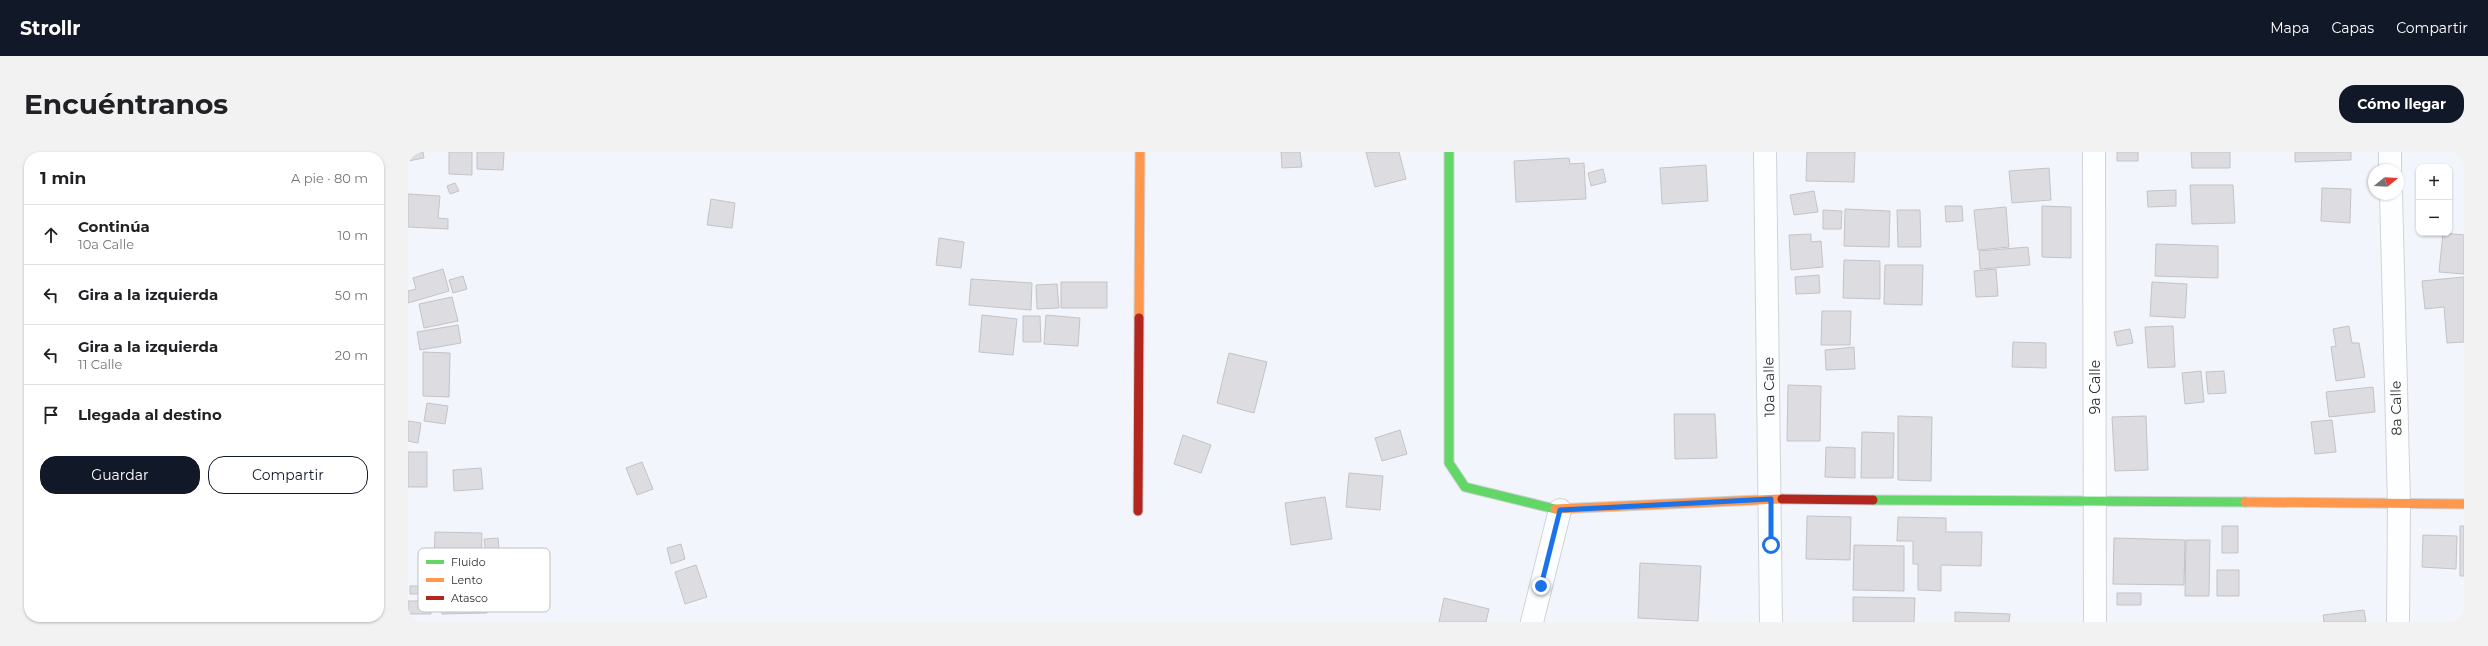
<!DOCTYPE html>
<html lang="es">
<head>
<meta charset="utf-8">
<style>
	body { margin:0; font-family:Montserrat,sans-serif; background:#f2f2f2; color:#202124 }
	.controls { position:absolute; right:12px; top:12px; display:grid; overflow:hidden; border-radius:8px; box-shadow:0 1px 3px #0004 }
	.controls button { width:36px; height:36px; display:grid; place-items:center; padding:0; border:0; border-bottom:1px solid #e0e0e0; background:#fff; color:#202124; font:20px sans-serif }
	.compass { position:absolute; left:1960px; top:12px; width:36px; height:36px; border-radius:50%; background:#fff; box-shadow:0 1px 3px #0004; rotate:72deg }
	.stop { position:absolute; width:12px; height:12px; margin:-9px; border:3px solid #1a73e8; border-radius:50%; background:#fff }
	.stop.end { background:#1a73e8; border-color:#fff; box-shadow:0 1px 4px #0008 }
	.list { margin:0; padding:0; list-style:none }
	h2 { display:flex; justify-content:space-between; align-items:center; height:52px; margin:0; padding:0 16px; font-size:17px }
	h2 small { font-size:13px; font-weight:400; color:#757577 }
	.list li { display:grid; grid-template-columns:26px 1fr auto; gap:12px; align-items:center; box-sizing:border-box; height:60px; padding:0 16px; border-top:1px solid #e0e0e0 }
	.list b { display:block; font-size:15px; white-space:nowrap }
	.list p { margin:0; font-size:13px; white-space:nowrap; color:#757577 }
	.list em { font-size:13px; font-style:normal; color:#757577 }
	.actions { display:flex; gap:8px; padding:12px 16px }
	.actions a { flex:1; padding:9px 0; border:1px solid #111827; border-radius:16px; text-align:center; font-size:14px; color:#111827 }
	.actions .main { background:#111827; color:#fff }
	.icon { flex:none; width:22px; height:22px; fill:none; stroke:currentColor; stroke-width:2; stroke-linecap:round; stroke-linejoin:round }
	.map { position:relative; flex:none; width:2056px; height:470px; overflow:hidden; border-radius:16px }
	header { display:flex; align-items:center; gap:24px; box-sizing:border-box; height:56px; padding:0 20px; background:#111827; color:#fff }
	header strong { font-size:19px }
	nav { display:flex; gap:22px; margin-inline-start:auto; font-size:14px }
	.intro { display:flex; align-items:center; justify-content:space-between; box-sizing:border-box; height:96px; padding:0 24px }
	h1 { margin:0; font-size:28px }
	.button { padding:10px 18px; border-radius:16px; background:#111827; color:#fff; font-size:14px; font-weight:700 }
	main { display:flex; gap:24px; padding:0 24px }
	aside { flex:1; background:#fff; border-radius:16px; box-shadow:0 1px 3px #0004 }
	.map>svg:first-child { display:block }
	.building { fill:#dddde1; stroke:#c3c3c7 }
	.lines { fill:none; stroke-linecap:round; stroke-linejoin:round }
	.street-casing { stroke:#d0d3d7; stroke-width:24 }
	.fast-casing { stroke:#d0d3d7; stroke-width:11 }
	.slow-casing { stroke:#d0d3d7; stroke-width:11 }
	.jam-casing { stroke:#d0d3d7; stroke-width:11 }
	.street { stroke:#fdfeff; stroke-width:22 }
	.fast { stroke:#63d668; stroke-width:9 }
	.slow { stroke:#ff974d; stroke-width:9 }
	.jam { stroke:#b3261e; stroke-width:9 }
	.route { stroke:#1a73e8; stroke-width:5 }
	.labels { text-anchor:middle; dominant-baseline:central; stroke-width:3; stroke-linejoin:round; paint-order:stroke }
	.street-label { font-size:14px; fill:#2a2d30; stroke:#fff }
	.key { fill:#fff; stroke:#bfc0c1; stroke-width:1 }
	.key-label { font-size:11px; fill:#2a2d30 }
</style>
</head>
<body>
<header>
<strong>Strollr</strong>
<nav><a>Mapa</a><a>Capas</a><a>Compartir</a></nav>
</header>
<div class="intro"><h1>Encuéntranos</h1><a class="button">Cómo llegar</a></div>
<main>
<aside>
<h2>1 min<small>A pie · 80 m</small></h2>
<ul class="list">
<li><svg class="icon" aria-label="ahead" viewBox="0 0 24 24"><path d="M12 20V5M6 11l6-6 6 6"/></svg><div><b>Continúa</b><p>10a Calle</p></div><em>10 m</em></li>
<li><svg class="icon" aria-label="left" viewBox="0 0 24 24"><path d="M17 20v-9H6M10 6l-5 5 5 5"/></svg><div><b>Gira a la izquierda</b></div><em>50 m</em></li>
<li><svg class="icon" aria-label="left" viewBox="0 0 24 24"><path d="M17 20v-9H6M10 6l-5 5 5 5"/></svg><div><b>Gira a la izquierda</b><p>11 Calle</p></div><em>20 m</em></li>
<li><svg class="icon" aria-label="arrive" viewBox="0 0 24 24"><path d="M6 21V4h12l-3 4 3 4H6"/></svg><div><b>Llegada al destino</b></div></li>
</ul>
<div class="actions"><a class="main">Guardar</a><a>Compartir</a></div>
</aside>
<div class="map">
<svg width="2056" height="470" viewBox="0 0 2056 470">
	<rect width="100%" height="100%" fill="#f2f6fc"/>
	<path class="building" d="M0,0h15l1,6 -16,3z
		M41,0h23v23l-23,-1z
		M69,0h27l-1,18 -26,-1z
		M873,0h19l2,15 -20,1z
		M958,0h33l7,27 -31,8z
		M1399,0h48l-1,30 -48,-1z
		M1709,0h21v9h-21z
		M1783,0h39v16h-38z
		M1887,0h56v8l-56,2z
		M1161,6l1,6 14,-1 2,36 -70,3 -2,-41z
		M1298,13l2,36 -46,3 -2,-36z
		M2016,15h26v30l-1,-30z
		M1641,16l2,32 -39,3 -3,-32z
		M1195,17l3,13 -15,4 -3,-13z
		M47,31l4,8 -9,3 -3,-8z
		M1782,33h43l2,38 -43,1z
		M1914,36l29,1 -1,34 -29,-2z
		M1768,38v16l-28,1 -1,-16z
		M1406,39l4,21 -24,3 -4,-20z
		M0,42l32,2 -2,22 10,1v10l-40,-2z
		M303,47l24,4 -3,25 -25,-3z
		M1537,54h17l1,15 -17,1z
		M1634,54l29,1v51l-29,-1z
		M1598,55l3,40 -31,3 -4,-40z
		M1437,57l45,2 -1,36 -45,-1z
		M1415,58l19,1 -1,18h-18z
		M1489,58h23l1,37h-23z
		M2035,81l21,2v39l-25,-2z
		M1403,82v8l10,-1 2,26 -32,3 -2,-35z
		M531,86l25,4 -3,26 -25,-3z
		M1748,92l62,2v32l-63,-2z
		M1620,95l2,18 -50,4 -1,-18z
		M1436,108l36,1v38l-37,-1z
		M1477,113h38l-1,40 -38,-1z
		M35,117l6,22 -41,12v-12l8,-2 -3,-11z
		M1588,117l2,27 -22,1 -2,-26z
		M1411,123l1,18 -24,1 -1,-17z
		M55,124l4,13 -14,4 -4,-13z
		M2056,125v65l-17,1 -3,-36 -19,2 -3,-28z
		M563,127l61,4 -1,27 -62,-5z
		M653,130h46v26h-46z
		M1744,130l35,2 -2,34 -35,-2z
		M649,132l2,24 -22,1 -1,-24z
		M44,145l6,24 -34,7 -5,-24z
		M1414,159h29l-1,34h-29z
		M574,163l35,4 -4,36 -34,-3z
		M638,163l34,3 -2,28 -34,-2z
		M615,164h17l1,26h-18z
		M50,173l3,18 -41,7 -3,-18z
		M1765,174l2,41 -27,1 -3,-41z
		M1941,174l3,17h7l6,34 -29,4 -5,-34 5,-1 -3,-17z
		M1722,177l3,14 -16,3 -3,-14z
		M1605,190l33,1v25l-34,-1z
		M1446,195l1,22 -29,1 -1,-20z
		M15,200l27,1 -1,44 -26,-1z
		M821,201l38,9 -13,51 -37,-10z
		M1793,219l3,31 -19,2 -3,-31z
		M1816,219l2,22 -18,1 -2,-22z
		M1380,233l33,1 -1,55h-33z
		M1965,235l2,25 -46,5 -3,-25z
		M19,251l21,3 -3,18 -21,-3z
		M1266,262h41l2,44 -42,1z
		M1490,264l34,1 -1,64 -33,-1z
		M1738,264l2,54 -33,1 -3,-54z
		M1924,268l4,32 -21,2 -4,-32z
		M0,269l13,2 -3,20 -10,-2z
		M992,278l7,24 -25,7 -7,-23z
		M1454,280l32,1 -1,45h-32z
		M775,283l28,10 -10,28 -27,-9z
		M1418,295l29,1v30l-30,-1z
		M0,300h19v35h-19z
		M234,310l11,27 -16,6 -11,-27z
		M73,316l2,21 -29,2 -1,-21z
		M941,321l34,3 -3,34 -34,-3z
		M917,345l7,42 -41,6 -6,-42z
		M1399,364l44,1 -1,43 -44,-1z
		M1490,365l48,1v14h36l-1,34 -40,-1v26l-23,-1v-26h-5v-23h-16z
		M1814,374h16v27h-16z
		M2052,374h4v50h-4z
		M27,380l47,1 -1,34 -47,-1z
		M2015,383l34,1 -1,33 -34,-2z
		M90,386l2,22 -13,1 -3,-22z
		M1706,386l71,2 -1,45 -71,-1z
		M1778,388h24l-1,56h-24z
		M273,392l4,15 -14,5 -4,-16z
		M1446,393l50,1v45l-51,-1z
		M1232,411l61,3 -3,55 -60,-3z
		M288,413l11,32 -22,7 -10,-32z
		M1809,418h22v26h-22z
		M2,434h17v8h-17z
		M1709,441h24v12h-24z
		M78,444l1,17 -45,1 -1,-17z
		M1445,445l62,1 -1,24h-61z
		M1036,446l45,11 -3,13h-47z
		M0,449h23v13h-23z
		M1956,458l2,12h-42l-1,-7z
		M1547,460l55,2 -1,8h-54z"/>
	<g class="lines">
		<defs>
			<path id="street" d="M1357,0l6,470
				M1686,0l1,470
				M1982,0v18
				M1983,42l8,310 -1,118
				M1124,470l28,-112"/>
			<path id="fast" d="M1041,0v311l16,24 90,22
				M1465,348l372,2"/>
			<path id="slow" d="M731,166l1,-166
				M1837,350l219,2
				M1147,357l227,-10"/>
			<path id="jam" d="M1374,347l91,1
				M730,359l1,-193"/>
		</defs>
		<use href="#street" class="street-casing"/>
		<use href="#fast" class="fast-casing"/>
		<use href="#slow" class="slow-casing"/>
		<use href="#jam" class="jam-casing"/>
		<use href="#street" class="street"/>
		<use href="#fast" class="fast"/>
		<use href="#slow" class="slow"/>
		<use href="#jam" class="jam"/>
	</g>
	<g class="lines">
		<path class="route" d="M1133,434l19,-76 211,-11v46"/>
	</g>
	<g class="labels">
		<g class="street-label">
			<text transform="translate(1361 235) rotate(-91)">10a Calle</text>
			<text transform="translate(1687 235) rotate(-90)">9a Calle</text>
			<text transform="translate(1988 256) rotate(-91)">8a Calle</text>
		</g>
	</g>
	<rect x="10" y="396" width="132" height="64" rx="6" class="key"/>
	<rect x="18" y="408" width="18" height="4" fill="#63d668"/>
	<rect x="18" y="426" width="18" height="4" fill="#ff974d"/>
	<rect x="18" y="444" width="18" height="4" fill="#b3261e"/>
	<g class="key-label">
		<text x="43" y="414">Fluido</text>
		<text x="43" y="432">Lento</text>
		<text x="43" y="450">Atasco</text>
	</g>
</svg>
<div class="controls">
<button>+</button>
<button>−</button>
</div>
<svg class="compass" viewBox="-18 -18 36 36"><path d="M0-13l5 13h-10z" fill="#e53935"/><path d="M0 13l5-13h-10z" fill="#757577"/></svg>
<div class="stop" style="left:1363px;top:393px"></div>
<div class="stop end" style="left:1133px;top:434px"></div>
</div>
</main>
</body>
</html>
